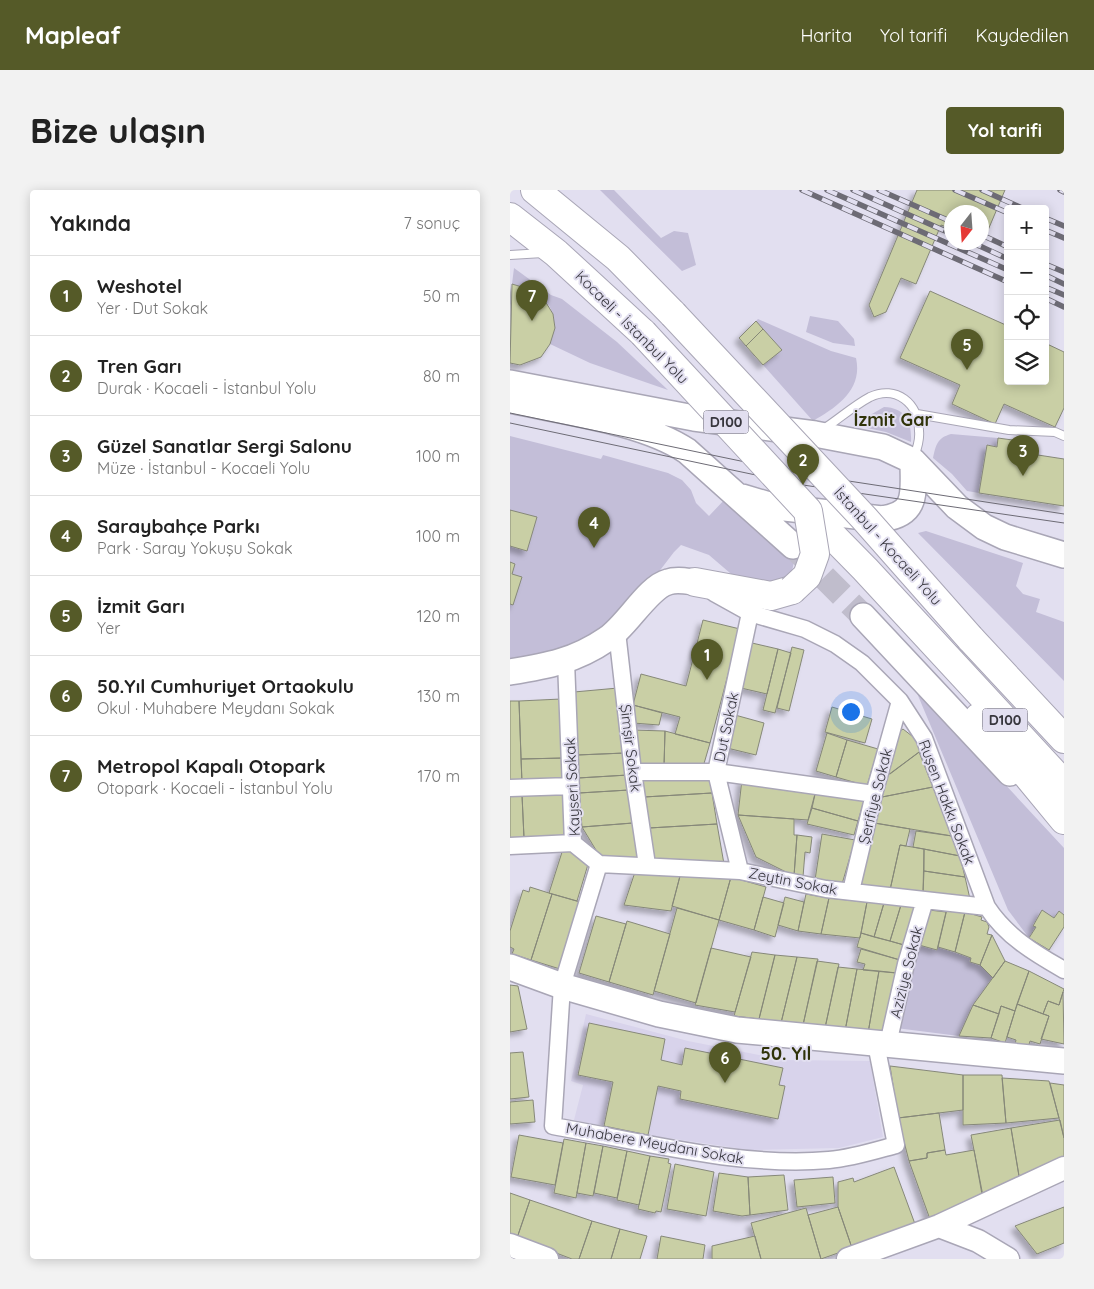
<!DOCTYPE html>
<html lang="tr">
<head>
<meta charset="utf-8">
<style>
	body { margin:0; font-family:Quicksand,sans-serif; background:#f2f2f2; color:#222 }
	.controls { position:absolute; right:15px; top:15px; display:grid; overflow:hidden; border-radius:5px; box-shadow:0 2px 12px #0003 }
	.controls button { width:45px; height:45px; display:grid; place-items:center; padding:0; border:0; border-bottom:1px solid #e0e0e0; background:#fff; color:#222; font:25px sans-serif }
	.compass { position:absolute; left:434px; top:15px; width:45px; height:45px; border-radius:50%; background:#fff; box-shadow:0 2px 12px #0003; rotate:197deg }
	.you { position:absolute; left:340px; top:521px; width:18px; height:18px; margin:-12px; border:4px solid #fff; border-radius:50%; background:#1a73e8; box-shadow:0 0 0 8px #1a73e833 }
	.badge { display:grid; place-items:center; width:32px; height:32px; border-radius:50%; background:#555a28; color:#fff; font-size:16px; font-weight:700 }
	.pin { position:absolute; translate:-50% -41px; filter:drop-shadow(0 1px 2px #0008) }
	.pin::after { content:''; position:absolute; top:26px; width:18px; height:15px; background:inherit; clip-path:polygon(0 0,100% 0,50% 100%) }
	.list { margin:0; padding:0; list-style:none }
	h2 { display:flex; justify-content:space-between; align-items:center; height:65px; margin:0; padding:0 20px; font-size:21px }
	h2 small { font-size:16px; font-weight:400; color:#767676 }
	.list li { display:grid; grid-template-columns:32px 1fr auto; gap:15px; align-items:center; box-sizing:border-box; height:80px; padding:0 20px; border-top:1px solid #e0e0e0 }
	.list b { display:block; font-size:19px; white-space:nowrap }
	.list p { margin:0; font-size:16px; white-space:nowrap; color:#767676 }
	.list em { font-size:16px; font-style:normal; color:#767676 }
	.icon { flex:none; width:28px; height:28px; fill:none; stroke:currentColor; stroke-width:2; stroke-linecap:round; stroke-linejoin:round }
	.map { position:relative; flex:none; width:554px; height:1069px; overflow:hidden; border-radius:5px }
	header { display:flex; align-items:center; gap:30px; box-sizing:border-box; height:70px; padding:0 25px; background:#555a28; color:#fff }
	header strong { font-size:24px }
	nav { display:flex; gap:28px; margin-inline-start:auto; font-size:18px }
	.intro { display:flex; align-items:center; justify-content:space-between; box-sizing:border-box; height:120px; padding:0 30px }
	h1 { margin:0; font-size:35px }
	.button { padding:12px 22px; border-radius:5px; background:#555a28; color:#fff; font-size:18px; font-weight:700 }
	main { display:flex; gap:30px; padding:0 30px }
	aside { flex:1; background:#fff; border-radius:5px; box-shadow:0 2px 12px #0003 }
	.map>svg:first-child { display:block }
	.built { fill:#d8d3eb }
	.green { fill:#c3bed8 }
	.building { fill:#c9cfa5; stroke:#868879; filter:url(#shadow) }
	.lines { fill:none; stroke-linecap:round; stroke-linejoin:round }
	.primary-tunnel { stroke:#c0bdcc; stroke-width:25; stroke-dasharray:25 12; stroke-linecap:butt }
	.lane-casing { stroke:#a9a6b6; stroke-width:10 }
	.street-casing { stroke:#a9a6b6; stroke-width:19 }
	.secondary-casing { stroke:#a9a6b6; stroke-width:25 }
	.primary-casing { stroke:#a9a6b6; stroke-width:28 }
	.highway-casing { stroke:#a9a6b6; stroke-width:30 }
	.lane { stroke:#fff; stroke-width:8 }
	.street { stroke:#fff; stroke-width:16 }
	.secondary { stroke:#fff; stroke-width:22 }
	.primary { stroke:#fff; stroke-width:25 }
	.highway { stroke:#fff; stroke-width:28 }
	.tram { stroke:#6d6b75; stroke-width:1 }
	.rail-casing { stroke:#6d6b75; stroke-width:5.5 }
	.rail { stroke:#e2dff0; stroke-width:4; stroke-dasharray:11; stroke-linecap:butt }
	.highway-bridge-casing { stroke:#a9a6b6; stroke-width:30; stroke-linecap:butt }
	.highway-bridge { stroke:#fff; stroke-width:28 }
	.labels { text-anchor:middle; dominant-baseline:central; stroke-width:4; stroke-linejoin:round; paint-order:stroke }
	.shield { fill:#e2dff0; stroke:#6a6973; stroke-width:1 }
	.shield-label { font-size:14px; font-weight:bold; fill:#37363d }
	.street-label { font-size:15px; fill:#37363d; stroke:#e2dff0 }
	.quarter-label { font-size:18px; font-weight:bold; fill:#303309; stroke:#e2dff0 }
</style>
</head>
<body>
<header>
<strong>Mapleaf</strong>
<nav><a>Harita</a><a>Yol tarifi</a><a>Kaydedilen</a></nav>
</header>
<div class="intro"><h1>Bize ulaşın</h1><a class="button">Yol tarifi</a></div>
<main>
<aside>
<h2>Yakında<small>7 sonuç</small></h2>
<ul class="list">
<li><span class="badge">1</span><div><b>Weshotel</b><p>Yer · Dut Sokak</p></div><em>50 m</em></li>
<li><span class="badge">2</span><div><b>Tren Garı</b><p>Durak · Kocaeli - İstanbul Yolu</p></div><em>80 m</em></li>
<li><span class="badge">3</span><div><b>Güzel Sanatlar Sergi Salonu</b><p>Müze · İstanbul - Kocaeli Yolu</p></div><em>100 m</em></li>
<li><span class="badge">4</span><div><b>Saraybahçe Parkı</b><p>Park · Saray Yokuşu Sokak</p></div><em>100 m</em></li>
<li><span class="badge">5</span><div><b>İzmit Garı</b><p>Yer</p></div><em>120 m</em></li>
<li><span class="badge">6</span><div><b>50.Yıl Cumhuriyet Ortaokulu</b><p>Okul · Muhabere Meydanı Sokak</p></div><em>130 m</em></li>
<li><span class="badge">7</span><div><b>Metropol Kapalı Otopark</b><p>Otopark · Kocaeli - İstanbul Yolu</p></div><em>170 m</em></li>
</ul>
</aside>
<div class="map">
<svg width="554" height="1069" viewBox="0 0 554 1069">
	<defs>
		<filter id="shadow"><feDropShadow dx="-4.5" dy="4.5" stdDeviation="2.5" flood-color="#0004"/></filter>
	</defs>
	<rect width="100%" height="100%" fill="#e2dff0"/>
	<path class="built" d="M76,824l102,27 96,19 86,1 13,76 -44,11 -89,2 -102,-15 -74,-15 9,-35 -12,-4z"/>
	<path class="green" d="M90,0h14l47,48 13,-7 14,2 8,32 -14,6z
		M4,78l37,27 11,4 55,43 51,48 -78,-27 -40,-19c11,-37 -4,-50 -38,-60z
		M300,126l28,5 16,18 1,7 -22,-3 -27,-11z
		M248,129l73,32 25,7c7,32 -19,49 -43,63l-74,-83z
		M374,217c22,1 28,15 27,35l-25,-10 -33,-7z
		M441,244l47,4 -1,9 -10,-2 -8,48 -12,-2 -15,-17 -19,-16c3,-13 4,-20 18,-24z
		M0,246l91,23 2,-4 65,18 14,7 9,10 5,13 13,13 17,-18 68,63 -3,16 -15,9 -39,-7 -28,-24 -28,-10 -7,7 -26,34 -35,37 -39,25 -64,14z
		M416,341l97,32 -7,23 7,8 17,5 -4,13 28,10v59l-146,-148z
		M404,496l150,162v67l-5,-4 -5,7 -12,-7 -9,14 3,2 -7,11 -21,-28z
		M409,755l17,5 2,-3 33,11 1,4 8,3 13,13 -34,58 -63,-8z"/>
	<path class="building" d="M407,0h88l-22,52h-1v-30h-30v17l-11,-4 -25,59 -15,-6 -15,34 -12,5 -5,-12z
		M2,94l20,6 10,6 11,18 2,14 -5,16 -9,13 -21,8 -10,-2z
		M420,101l78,35v55h37v-38l19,9v56l-9,19 -51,-23 -9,20 -43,-20 8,-19 -60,-27z
		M246,131l7,8 -17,17 -7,-8z
		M253,139l19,21 -19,15 -17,-19z
		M488,248l29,4 -2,11 39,6v47l-85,-13 8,-48 10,2z
		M0,320l27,7 -10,34 -17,-5z
		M0,372l5,2 -3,10 10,3 -9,28 -3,-1z
		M193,430l37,9 -30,114 -35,-9 5,-17 -47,-12 8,-31 45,12z
		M242,453l26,6 -11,45 -26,-6z
		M282,457l12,3 -15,61 -12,-3z
		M268,459l13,4 -16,60 -12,-3z
		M108,498l7,65 -48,2 -3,-63z
		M51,509l3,59 -43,1 -2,-58z
		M0,511h9l3,82h-12z
		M123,515l29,8 -3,12 -26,-2z
		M322,517l40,12 -7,24 -40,-11z
		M225,525l29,8 -8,32 -29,-7z
		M393,539l9,7 2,-2 8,16 -32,24 -4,-5 5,-4 -3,-4 1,-6 6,-4 -3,-5 5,-13z
		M123,540l32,1 -1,34h-26z
		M155,541l45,12 -7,24 -39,1z
		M317,543l20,7 -11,37 -20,-6z
		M337,550l31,9 -11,37 -31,-9z
		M409,562l14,35 -51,10 6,-22z
		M115,563l3,22 -50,3 -1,-23z
		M54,568l1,23 -43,2 -1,-24z
		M118,585l1,15 -50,3 -1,-15z
		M200,586l2,17 -68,4 -1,-18z
		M232,589l74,11 -8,30 -70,-5z
		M423,597l19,49 -77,-13 7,-26z
		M119,600l3,33 -50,4 -3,-34z
		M306,600l48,11 -6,20 -46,-13z
		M53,603l1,43 -40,2 -2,-43z
		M202,603l5,31 -68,4 -5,-31z
		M0,605h12l2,43h-14z
		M302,618l46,13 -4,14 -47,-11z
		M228,625l56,4v16h3l-3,41 -38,-19z
		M124,633l6,37h-38l-20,-33z
		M364,633l36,6 -4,17 -6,-1 -10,45 -31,-5z
		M207,634l7,40 -69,-4 -6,-32z
		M406,641l36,5 8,20 -47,-9z
		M312,644l33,6 -13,44 -27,-4z
		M287,645l15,2 -2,16 -5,-1 -2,25 -9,-1z
		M390,655l24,4 -1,44 -33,-3z
		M53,659l15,4 11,8 -12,40 -28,-8z
		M414,659l36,7 5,21 -41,-6z
		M414,681l41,6 5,22 -47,-6z
		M125,682l45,4 -9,35 -47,-6z
		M170,686l51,1 -12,43 -47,-14z
		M221,687l35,10 -12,43 -35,-10z
		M20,697l22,7 -21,66 -19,-6 2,-5 -4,-2v-16l13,-41 6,2z
		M42,704l28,8 -20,67 -29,-9z
		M296,704l23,4 -8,36 -23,-3z
		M253,707l21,6 -9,34 -21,-7z
		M275,707l19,5 -6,29 -20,-6z
		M319,708l38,4 -7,36 -39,-4z
		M357,712l17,1 -10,34 -13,-4z
		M374,713l17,2 -11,36 -16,-4z
		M391,715l14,2 -11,38 -14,-4z
		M167,718l42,12 -23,83 -42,-12z
		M437,719l18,3 -10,40 -17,-5z
		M419,720l17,2 -9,38 -18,-5z
		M532,720l12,8 5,-7 5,4v12l-15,23 -20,-12 7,-11 -3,-1z
		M455,722l17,5 -1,3 6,2 2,5 -2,7 5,1 -12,30 -10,-3 1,-4 -16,-6z
		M86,726l30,8 -17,58 -30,-9z
		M117,731l43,13 -17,61 -44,-13z
		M351,743l43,12 -4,15 -43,-13z
		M482,745l13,26 -12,17 -13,-13z
		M201,758l40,9 -16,55 -40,-7z
		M351,759l39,11 -4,13 -33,-3 2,-6 -8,-2z
		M242,762l23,3 -16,64 -25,-3z
		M265,765l22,2 -16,66 -22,-4z
		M287,767l21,2 -15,66 -22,-2z
		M307,771l22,3 -14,64 -22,-3z
		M495,771l24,10 -14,40 -14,-5 -2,8 -26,-9z
		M328,777l19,2 -12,62 -20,-3z
		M347,779l22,2 -11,62 -23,-2z
		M369,781l18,2 -11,62 -18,-2z
		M519,781l35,18 -5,16 -11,-4 -5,13 -26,-10z
		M0,795l8,1 9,43 -17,3z
		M553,802l1,52 -23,-5 8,-23 -6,-2 5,-13 11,4z
		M507,814l32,12 -9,28 -10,-3 -2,7 -13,-4 1,-4 -9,-3z
		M463,815l26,9 -8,24 -32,-2z
		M491,816l14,5 -10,32 -14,-5z
		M79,833l76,16 -4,21 21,5 3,-17 98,20 -4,17 6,1 -7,33 -98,-20 1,-8 -23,-5 -10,49 -44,-9 9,-44 -35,-7z
		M13,862l6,45 -19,2v-46z
		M380,876l73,9v35l-65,8z
		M453,885h39l4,48 -43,2z
		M492,888l47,3 10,37 -53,5z
		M540,893l14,2v53l-5,-20z
		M23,910l2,22 -25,2v-22z
		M429,923l6,37 -18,3v5l-18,3 -11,-43z
		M550,930l4,18v22l-44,22 -9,-54z
		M501,938l9,54 -37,14 -12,-61z
		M9,945l44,8 -8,42 -44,-8z
		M54,949l22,4 -10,55 -22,-5z
		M76,953l17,3 -10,50 -16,-3z
		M93,956l24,5 -10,47 -23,-5z
		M435,960l1,5 28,-5 9,50 -52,22 -22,-61 18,-3v-5z
		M117,961l23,5 -11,49 -22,-5z
		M140,966l19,3 -1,4 3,1 -10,48 -5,-1 -1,2 -17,-4z
		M165,974l39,8 -8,44 -39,-7z
		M384,977l21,57 -63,24 -14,-41v-25l15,-4 1,4z
		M209,983l29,4 2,38 -8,1 -29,-5z
		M274,985l4,35 -38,5 -2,-38z
		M323,987l2,26 -38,4 -3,-27z
		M0,1003l20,7 -13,38 -7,-2z
		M20,1010l62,21 -13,38h-7l-55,-21z
		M328,1017l14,41 -31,11 -13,-44z
		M554,1017v36l-27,11 -22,-28z
		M296,1018l15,51h-60l-10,-36z
		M82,1031l28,8 -9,30h-32z
		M110,1039l27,7 -7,23h-29z
		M151,1046l44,9 -2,14h-46z
		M245,1046l6,23h-49v-13z"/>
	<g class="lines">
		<path class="primary-tunnel" d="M288,361l65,65"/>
		<defs>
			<path id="lane" d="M0,65l33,-2
				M407,224l92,16 46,2 9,4
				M312,240c16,-10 31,-24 48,-33 26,-12 49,6 49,34 1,8 -2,18 -5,26"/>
			<path id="street" d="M204,403l36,20 55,16 30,15 27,19 38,38 24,37 63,169c19,29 47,46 77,63
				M107,442l16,140 14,93
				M56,471l7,182
				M123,582h83l158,22
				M0,598l61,-2
				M63,653l26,21
				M0,656l63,-3
				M89,674l-37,122 -9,140c87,15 188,42 276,34 23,-2 45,-9 67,-15l-20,-101
				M89,674l141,7 86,18 161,18
				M230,681l-24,-99 34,-159
				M341,701l23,-97 26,-93
				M378,854l18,-80 19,-64"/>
			<path id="secondary" d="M429,1036l39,15 30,18
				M0,1055l37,14
				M338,1069l91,-33 125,-58"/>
			<path id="primary" d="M0,193l184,35 121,16 68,13 30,14 44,46 27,20 21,10 59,18
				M0,210c54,12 132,21 177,51l106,95
				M232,307l34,10 106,12c37,-5 31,-27 31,-58
				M353,426l147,157
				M0,482c37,-6 65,-11 97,-33 20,-13 41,-52 61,-57 8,-3 18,-1 27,0
				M0,777l52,19 97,28 78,16 327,31"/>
			<path id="highway" d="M25,0l83,68 55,56
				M0,27l46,36 87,80
				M298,321l57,58 199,215
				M185,392l76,14 21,-6
				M460,448l94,101
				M469,527l85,103"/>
		</defs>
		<use href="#lane" class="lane-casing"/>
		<use href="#street" class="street-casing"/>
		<use href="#secondary" class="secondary-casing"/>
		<use href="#primary" class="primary-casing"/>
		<use href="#highway" class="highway-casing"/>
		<use href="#lane" class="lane"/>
		<use href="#street" class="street"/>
		<use href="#secondary" class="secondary"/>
		<use href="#primary" class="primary"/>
		<use href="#highway" class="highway"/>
		<path class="tram" d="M0,223l293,61 261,40
			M0,233l293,62 261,38"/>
		<defs>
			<path id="rail" d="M292,0l206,92
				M317,0l181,80
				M343,0l99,44
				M369,0l73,32
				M445,0l53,23
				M472,0l42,19
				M550,0l4,2
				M535,28l19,8
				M535,40l19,8
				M472,45l26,12
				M461,52l37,17
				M535,74l19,8
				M535,85l19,9
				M535,97l19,8
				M535,108l19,9"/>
		</defs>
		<use href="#rail" class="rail-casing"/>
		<use href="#rail" class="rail"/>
		<defs>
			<path id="highway-bridge" d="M163,124l191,204 106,120
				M133,143l165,178 7,43 -8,22 -15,14"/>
		</defs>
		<use href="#highway-bridge" class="highway-bridge-casing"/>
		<use href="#highway-bridge" class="highway-bridge"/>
	</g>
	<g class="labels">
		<g class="shield">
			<rect x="193.5" y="220.5" width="45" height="23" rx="4"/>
			<rect x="472.5" y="518.5" width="45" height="23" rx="4"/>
		</g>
		<g class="shield-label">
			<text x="216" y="232">D100</text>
			<text x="495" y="530">D100</text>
		</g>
		<g class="street-label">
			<text transform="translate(122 137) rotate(45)">Kocaeli - İstanbul Yolu</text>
			<text transform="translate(378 356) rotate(48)">İstanbul - Kocaeli Yolu</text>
			<text transform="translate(216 537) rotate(-78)">Dut Sokak</text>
			<text transform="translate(121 558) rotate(83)">Şimşir Sokak</text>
			<text transform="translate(62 597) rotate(-93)">Kayseri Sokak</text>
			<text transform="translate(365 606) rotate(-76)">Şerifiye Sokak</text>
			<text transform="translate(437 612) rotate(69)">Ruşen Hakkı Sokak</text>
			<text transform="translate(283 691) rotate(11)">Zeytin Sokak</text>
			<text transform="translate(396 782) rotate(-76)">Aziziye Sokak</text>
			<text transform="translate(145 953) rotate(10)">Muhabere Meydanı Sokak</text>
		</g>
		<g class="quarter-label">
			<text x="383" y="229">İzmit Gar</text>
			<text x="276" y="863">50. Yıl</text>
		</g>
	</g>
</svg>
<div class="controls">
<button>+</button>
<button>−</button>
<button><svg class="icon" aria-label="locate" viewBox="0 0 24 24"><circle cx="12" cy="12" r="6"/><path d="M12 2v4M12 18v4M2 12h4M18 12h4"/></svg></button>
<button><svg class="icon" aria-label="layers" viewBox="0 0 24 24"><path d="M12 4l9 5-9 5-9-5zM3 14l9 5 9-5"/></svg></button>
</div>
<svg class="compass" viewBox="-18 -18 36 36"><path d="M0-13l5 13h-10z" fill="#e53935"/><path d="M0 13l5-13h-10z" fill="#767676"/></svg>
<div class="you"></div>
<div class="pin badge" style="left:197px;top:490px">1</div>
<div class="pin badge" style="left:293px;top:295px">2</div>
<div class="pin badge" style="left:513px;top:286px">3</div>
<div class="pin badge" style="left:84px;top:358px">4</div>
<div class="pin badge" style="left:457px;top:180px">5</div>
<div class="pin badge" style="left:215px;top:893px">6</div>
<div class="pin badge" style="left:22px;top:131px">7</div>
</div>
</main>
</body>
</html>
